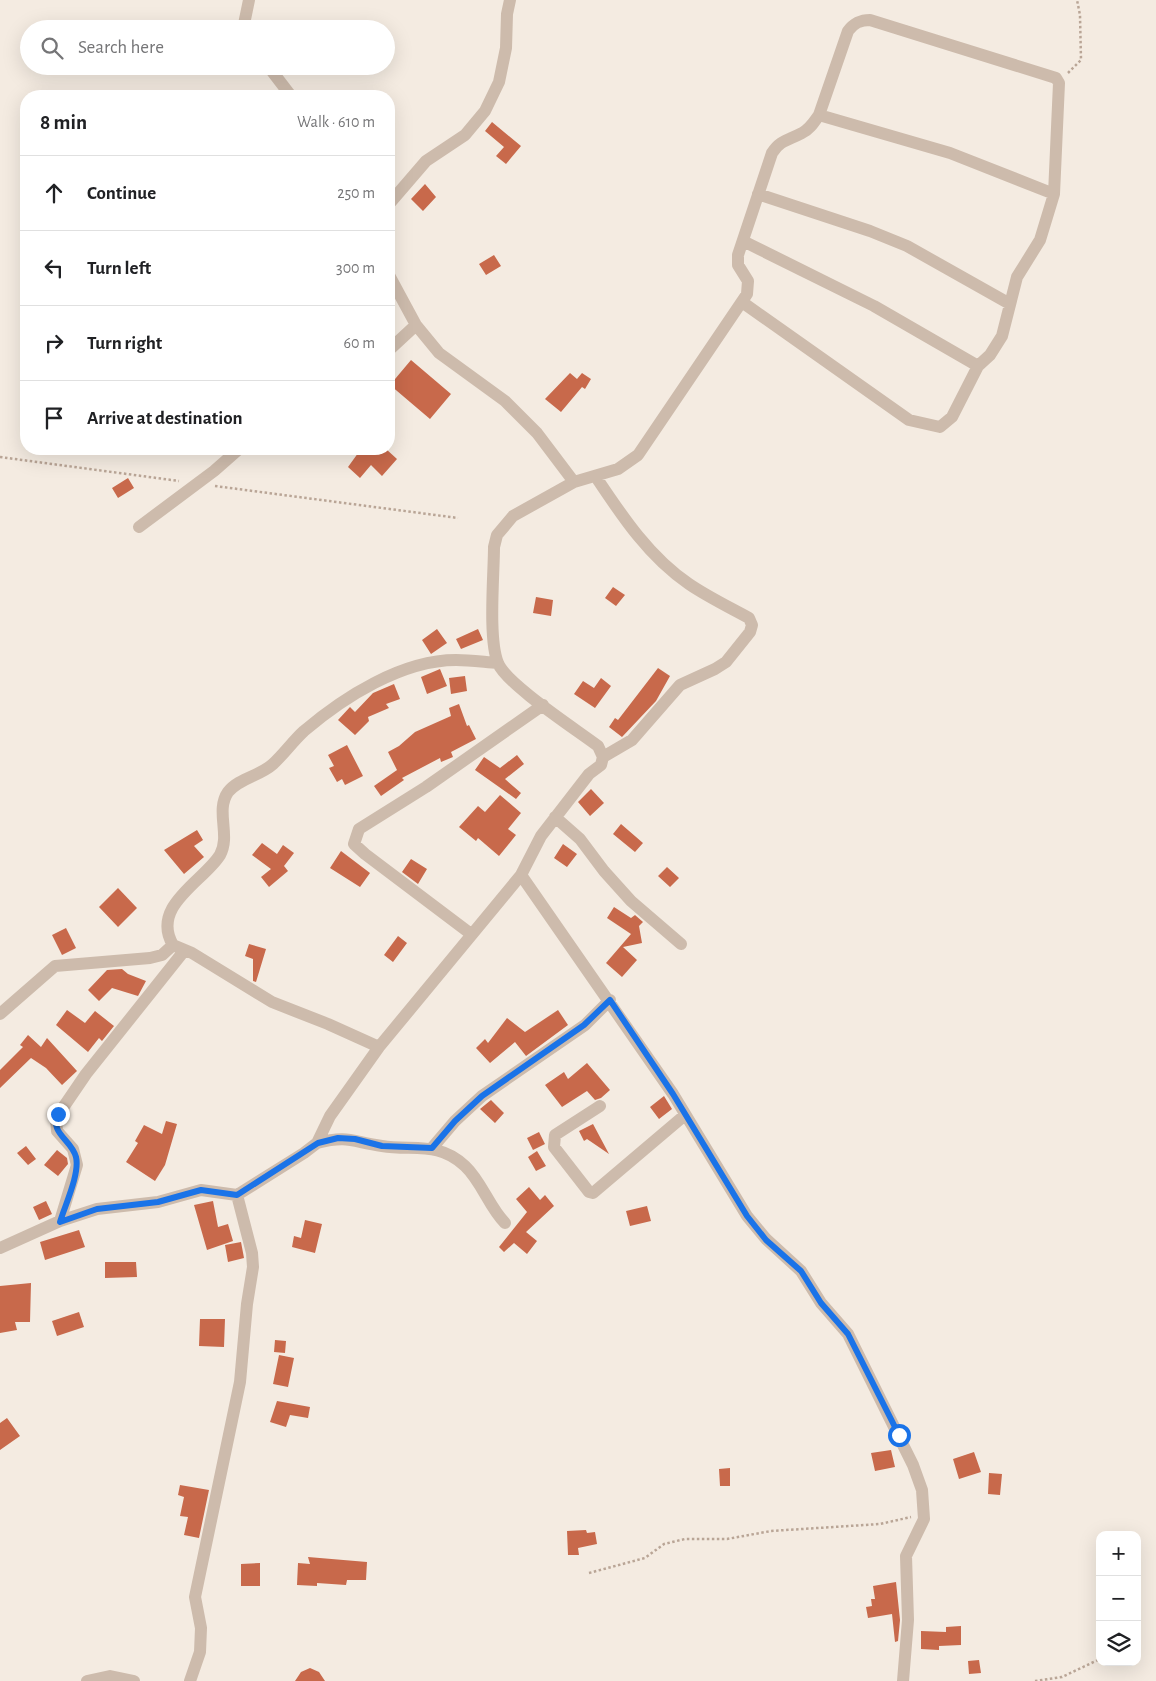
<!DOCTYPE html>
<html lang="en">
<head>
<meta charset="utf-8">
<style>
	body { margin:0; font-family:"Alegreya Sans",sans-serif; background:#f2f2f2; color:#202124 }
	.controls { position:absolute; right:15px; bottom:15px; display:grid; overflow:hidden; border-radius:10px; box-shadow:0 5px 20px #0002 }
	.controls button { width:45px; height:45px; display:grid; place-items:center; padding:0; border:0; border-bottom:1px solid #e0e0e0; background:#fff; color:#202124; font:25px sans-serif }
	.stop { position:absolute; width:15px; height:15px; margin:-11px; border:4px solid #1a73e8; border-radius:50%; background:#fff }
	.stop.end { background:#1a73e8; border-color:#fff; box-shadow:0 1px 5px #0008 }
	.list { margin:0; padding:0; list-style:none }
	h2 { display:flex; justify-content:space-between; align-items:center; height:65px; margin:0; padding:0 20px; font-size:21px }
	h2 small { font-size:16px; font-weight:400; color:#757577 }
	.list li { display:grid; grid-template-columns:32px 1fr auto; gap:15px; align-items:center; box-sizing:border-box; height:75px; padding:0 20px; border-top:1px solid #e0e0e0 }
	.list b { display:block; font-size:19px; white-space:nowrap }
	.list em { font-size:16px; font-style:normal; color:#757577 }
	.icon { flex:none; width:28px; height:28px; fill:none; stroke:currentColor; stroke-width:2; stroke-linecap:round; stroke-linejoin:round }
	.map { position:relative; flex:none; width:1156px; height:1681px; overflow:hidden }
	.search { position:absolute; background:#fff; box-shadow:0 5px 20px #0002; left:20px; top:20px; width:375px; height:55px; display:flex; align-items:center; gap:12px; box-sizing:border-box; padding:0 18px; border-radius:28px; color:#757577; font-size:19px }
	.panel { position:absolute; background:#fff; box-shadow:0 5px 20px #0002; left:20px; top:90px; width:375px; height:365px; border-radius:20px }
	.map>svg:first-child { display:block }
	.building { fill:#c8694b }
	.lines { fill:none; stroke-linecap:round; stroke-linejoin:round }
	.path { stroke:#b9a596; stroke-width:2.5; stroke-dasharray:2.5 2.5; stroke-linecap:butt }
	.minor { stroke:#cdbbac; stroke-width:12 }
	.route { stroke:#1a73e8; stroke-width:6 }
</style>
</head>
<body>
<div class="map">
<svg width="1156" height="1681" viewBox="0 0 1156 1681">
	<rect width="100%" height="100%" fill="#f4ebe1"/>
	<path class="building" d="M492,122l29,24 -15,18 -10,-8 8,-9 -19,-16z
		M425,184l11,13 -13,14 -12,-12z
		M494,255l7,11 -15,9 -7,-11z
		M411,360l40,34 -21,25 -40,-34z
		M570,373l7,6 5,-6 9,6 -6,10 -3,-2 -21,25 -16,-13z
		M361,449h25l11,10 -15,17 -11,-11 -11,13 -12,-11z
		M128,478l6,10 -16,10 -6,-10z
		M613,587l12,8 -9,11 -11,-8z
		M536,597l17,3 -2,16 -18,-3z
		M437,629l10,14 -16,11 -9,-14z
		M478,629l5,11 -22,9 -5,-10z
		M658,668l12,8 -14,25 -34,36 -13,-10 6,-9 3,2z
		M440,669l7,17 -20,8 -6,-17z
		M465,676l2,15 -16,3 -2,-16z
		M601,678l10,8 -16,22 -21,-14 9,-13 11,7z
		M394,684l6,15 -14,5 3,4 -21,9 1,4 -14,14 -17,-15 12,-13 5,5 18,-19z
		M459,704l8,22 2,-1 7,14 -25,13 2,5 -12,5 -1,-4 -38,20 2,2 -23,16 -7,-10 23,-16 2,4 -11,-22 11,-6 16,-14 36,-16 -2,-8z
		M347,745l16,31 -18,9 -3,-6 -5,3 -8,-14 5,-2 -6,-11z
		M517,755l7,9 -19,15 16,14 -5,6 -41,-29 9,-13 16,11z
		M591,789l13,14 -14,13 -12,-14z
		M500,795l21,18 -13,16 8,6 -17,21 -21,-18 -2,3 -17,-14 19,-21 7,6z
		M621,824l22,19 -8,9 -22,-18z
		M197,830l6,10 -9,6 10,11 -20,17 -20,-24z
		M262,843l15,11 6,-9 11,8 -10,13 4,5 -19,16 -8,-10 10,-8 -19,-14z
		M563,844l14,10 -10,13 -13,-9z
		M341,851l29,22 -10,14 -30,-19z
		M411,859l16,10 -9,15 -16,-12z
		M667,867l12,11 -9,9 -12,-11z
		M118,888l19,20 -19,19 -19,-20z
		M614,907l17,11 4,-3 8,7 -4,4 3,17 -19,4 14,13 -15,17 -16,-14 25,-29 -24,-16z
		M66,928l10,20 -14,7 -10,-20z
		M398,936l9,7 -14,19 -9,-7z
		M249,944l17,5 -10,33 -3,-1v-22l-8,-3z
		M122,969l6,5 18,7 -8,15 -26,-8 -13,13 -11,-11 19,-20z
		M67,1010l18,13 10,-12 19,15 -12,15 -3,-3 -11,14 -32,-27z
		M558,1010l10,15 -42,31 -11,-14 -25,21 -14,-15 9,-9 3,4 19,-25 18,14z
		M28,1035l13,12 6,-9 30,33 -15,14 -16,-17 -15,-10 -31,30v-18l23,-23 -3,-2z
		M587,1063l23,27 -9,8 -6,2 -8,-9 -25,16 -17,-22 19,-13 4,7z
		M664,1096l8,13 -13,10 -9,-12z
		M491,1100l13,13 -9,10 -15,-14z
		M166,1121l11,3 -12,41 -10,16 -29,-19 12,-19 -3,-2 9,-16 18,9z
		M593,1124l16,30 -22,-15 -3,2 -5,-10z
		M539,1132l6,12 -12,6 -6,-12z
		M26,1146l10,13 -8,6 -11,-12z
		M57,1150l10,8 1,6 -10,12 -14,-11z
		M537,1151l9,15 -10,5 -8,-14z
		M529,1187l11,13 5,-5 9,11 -28,26 11,9 -10,13 -13,-11 -10,9 -5,-5 28,-35 -11,-13z
		M46,1201l6,13 -13,6 -6,-13z
		M213,1201l5,26 10,-3 5,17 -26,9 -13,-45z
		M647,1206l4,15 -21,5 -4,-15z
		M305,1220l17,4 -7,29 -23,-6 2,-11 7,2z
		M79,1230l6,17 -40,13 -5,-18z
		M241,1242l3,16 -16,4 -3,-17z
		M105,1262h31l1,15 -32,1z
		M31,1283l-1,39h-15l2,8 -17,3v-47z
		M79,1312l5,15 -27,9 -5,-15z
		M200,1319h25l-1,28 -25,-1z
		M275,1340l11,1 -1,12 -11,-1z
		M279,1355l15,3 -6,29 -15,-3z
		M277,1401l33,6 -2,11 -18,-3 -4,12 -16,-5z
		M7,1418l13,18 -20,14v-27z
		M891,1450l4,17 -20,4 -4,-18z
		M974,1452l7,20 -22,7 -6,-20z
		M730,1468v18h-10l-1,-17z
		M989,1473l13,1 -2,21 -12,-1z
		M180,1485l29,5 -10,48 -15,-3 4,-18 -8,-1 4,-19 -6,-2z
		M586,1530l1,3 8,-1 2,12 -19,4 1,7h-11l-1,-24z
		M308,1557l59,5 -1,18h-19l-1,5 -29,-2v3l-20,-1 1,-22 12,1z
		M260,1563v23h-19v-22z
		M896,1582l4,38 -2,21 -3,1 -3,-28 -24,4 -2,-11 6,-1 -1,-7h4l-2,-13z
		M961,1626v19l-22,1v4l-18,-1v-18l25,1v-5z
		M979,1660l2,13 -12,1 -1,-13z
		M310,1668l9,4 6,9h-30l6,-9z"/>
	<g class="lines">
		<path class="path" d="M1068,73l13,-13 -1,-45 -3,-15
			M0,457l179,24
			M215,486l243,32
			M589,1573l56,-15 19,-14 21,-5h42l44,-8 109,-7 31,-7
			M1035,1681l27,-4 38,-18"/>
		<path class="minor" d="M243,29l6,-29
			M268,66l23,30
			M819,115l131,38 104,41
			M758,194l112,37 37,15 103,58
			M389,204l37,-43 39,-26 20,-24 14,-29 7,-34 1,-34 3,-14
			M743,241l131,65 104,60
			M389,275l27,50 23,28 66,48 32,32 37,49
			M389,350l27,-25
			M596,477c26,39 53,80 93,107 19,13 40,23 60,34l3,7 -2,7 -24,30 -11,7 -35,16 -48,55 -29,17
			M139,527l75,-56 25,-22
			M555,817l25,22 24,32 27,30 50,43
			M521,875l20,-39 48,-62 12,-9 2,-8 -5,-11c-21,-16 -92,-62 -100,-83 -10,-24 -4,-89 -4,-116l3,-12 16,-19 61,-34 44,-13 20,-14 109,-161 1,-13 -10,-16v-10l34,-102c8,-13 17,-13 30,-20 8,-4 12,-11 17,-18l29,-84c6,-8 12,-11 22,-11l186,58 3,5 -5,111 -14,46 -23,37 -15,59 -12,19 -12,11 -26,51 -12,10 -31,-7 -167,-118
			M471,934l-106,-80 -11,-10 5,-15 67,-42 117,-82
			M0,1014l55,-48 95,-8 12,-3 11,-10
			M379,1047l-51,-23 -56,-22 -80,-49 -19,-8c-23,-39 31,-64 47,-90 11,-20 -5,-44 8,-63 11,-14 32,-16 45,-28 11,-10 20,-23 31,-33 40,-34 98,-71 152,-71 14,0 28,2 42,3
			M600,1106l-45,29 -1,12 35,45 4,1 92,-78
			M317,1143c32,-8 35,-1 65,3 31,5 57,-5 83,20 17,16 24,41 40,57
			M432,1148l23,-27 27,-25 103,-71 25,-25
			M60,1221l17,-56 -4,-16 -16,-18 -1,-13 30,-44 98,-123
			M0,1248l60,-27 37,-12 61,-7 43,-12 36,5 67,-42 13,-10 13,-27 49,-69 142,-172 152,219 74,122 19,23 35,32 20,32 27,31 65,131 9,25 2,29 -18,37 2,64 -5,61
			M87,1681l23,-5 24,5
			M190,1681l10,-29 1,-24 -6,-31 45,-215 7,-78 6,-37 -1,-14 -15,-58"/>
	</g>
	<g class="lines">
		<path class="route" d="M58,1114c-9,19 14,26 18,43 4,17 -11,48 -16,65l37,-13 61,-7 43,-12 36,5 81,-52 20,-5 17,1 27,7 50,2 23,-27 27,-25 102,-71 26,-25 63,94 74,122 19,24 35,31 20,32 27,31 51,101"/>
	</g>
</svg>
<div class="controls">
<button>+</button>
<button>−</button>
<button><svg class="icon" aria-label="layers" viewBox="0 0 24 24"><path d="M12 4l9 5-9 5-9-5zM3 14l9 5 9-5"/></svg></button>
</div>
<div class="stop" style="left:899px;top:1435px"></div>
<div class="stop end" style="left:58px;top:1114px"></div>
<div class="search"><svg class="icon" aria-label="search" viewBox="0 0 24 24"><circle cx="10" cy="10" r="6"/><path d="M15 15l6 6"/></svg>Search here</div>
<section class="panel">
<h2>8 min<small>Walk · 610 m</small></h2>
<ul class="list">
<li><svg class="icon" aria-label="ahead" viewBox="0 0 24 24"><path d="M12 20V5M6 11l6-6 6 6"/></svg><div><b>Continue</b></div><em>250 m</em></li>
<li><svg class="icon" aria-label="left" viewBox="0 0 24 24"><path d="M17 20v-9H6M10 6l-5 5 5 5"/></svg><div><b>Turn left</b></div><em>300 m</em></li>
<li><svg class="icon" aria-label="right" viewBox="0 0 24 24"><path d="M7 20v-9h11M14 6l5 5-5 5"/></svg><div><b>Turn right</b></div><em>60 m</em></li>
<li><svg class="icon" aria-label="arrive" viewBox="0 0 24 24"><path d="M6 21V4h12l-3 4 3 4H6"/></svg><div><b>Arrive at destination</b></div></li>
</ul>
</section>
</div>
</body>
</html>
